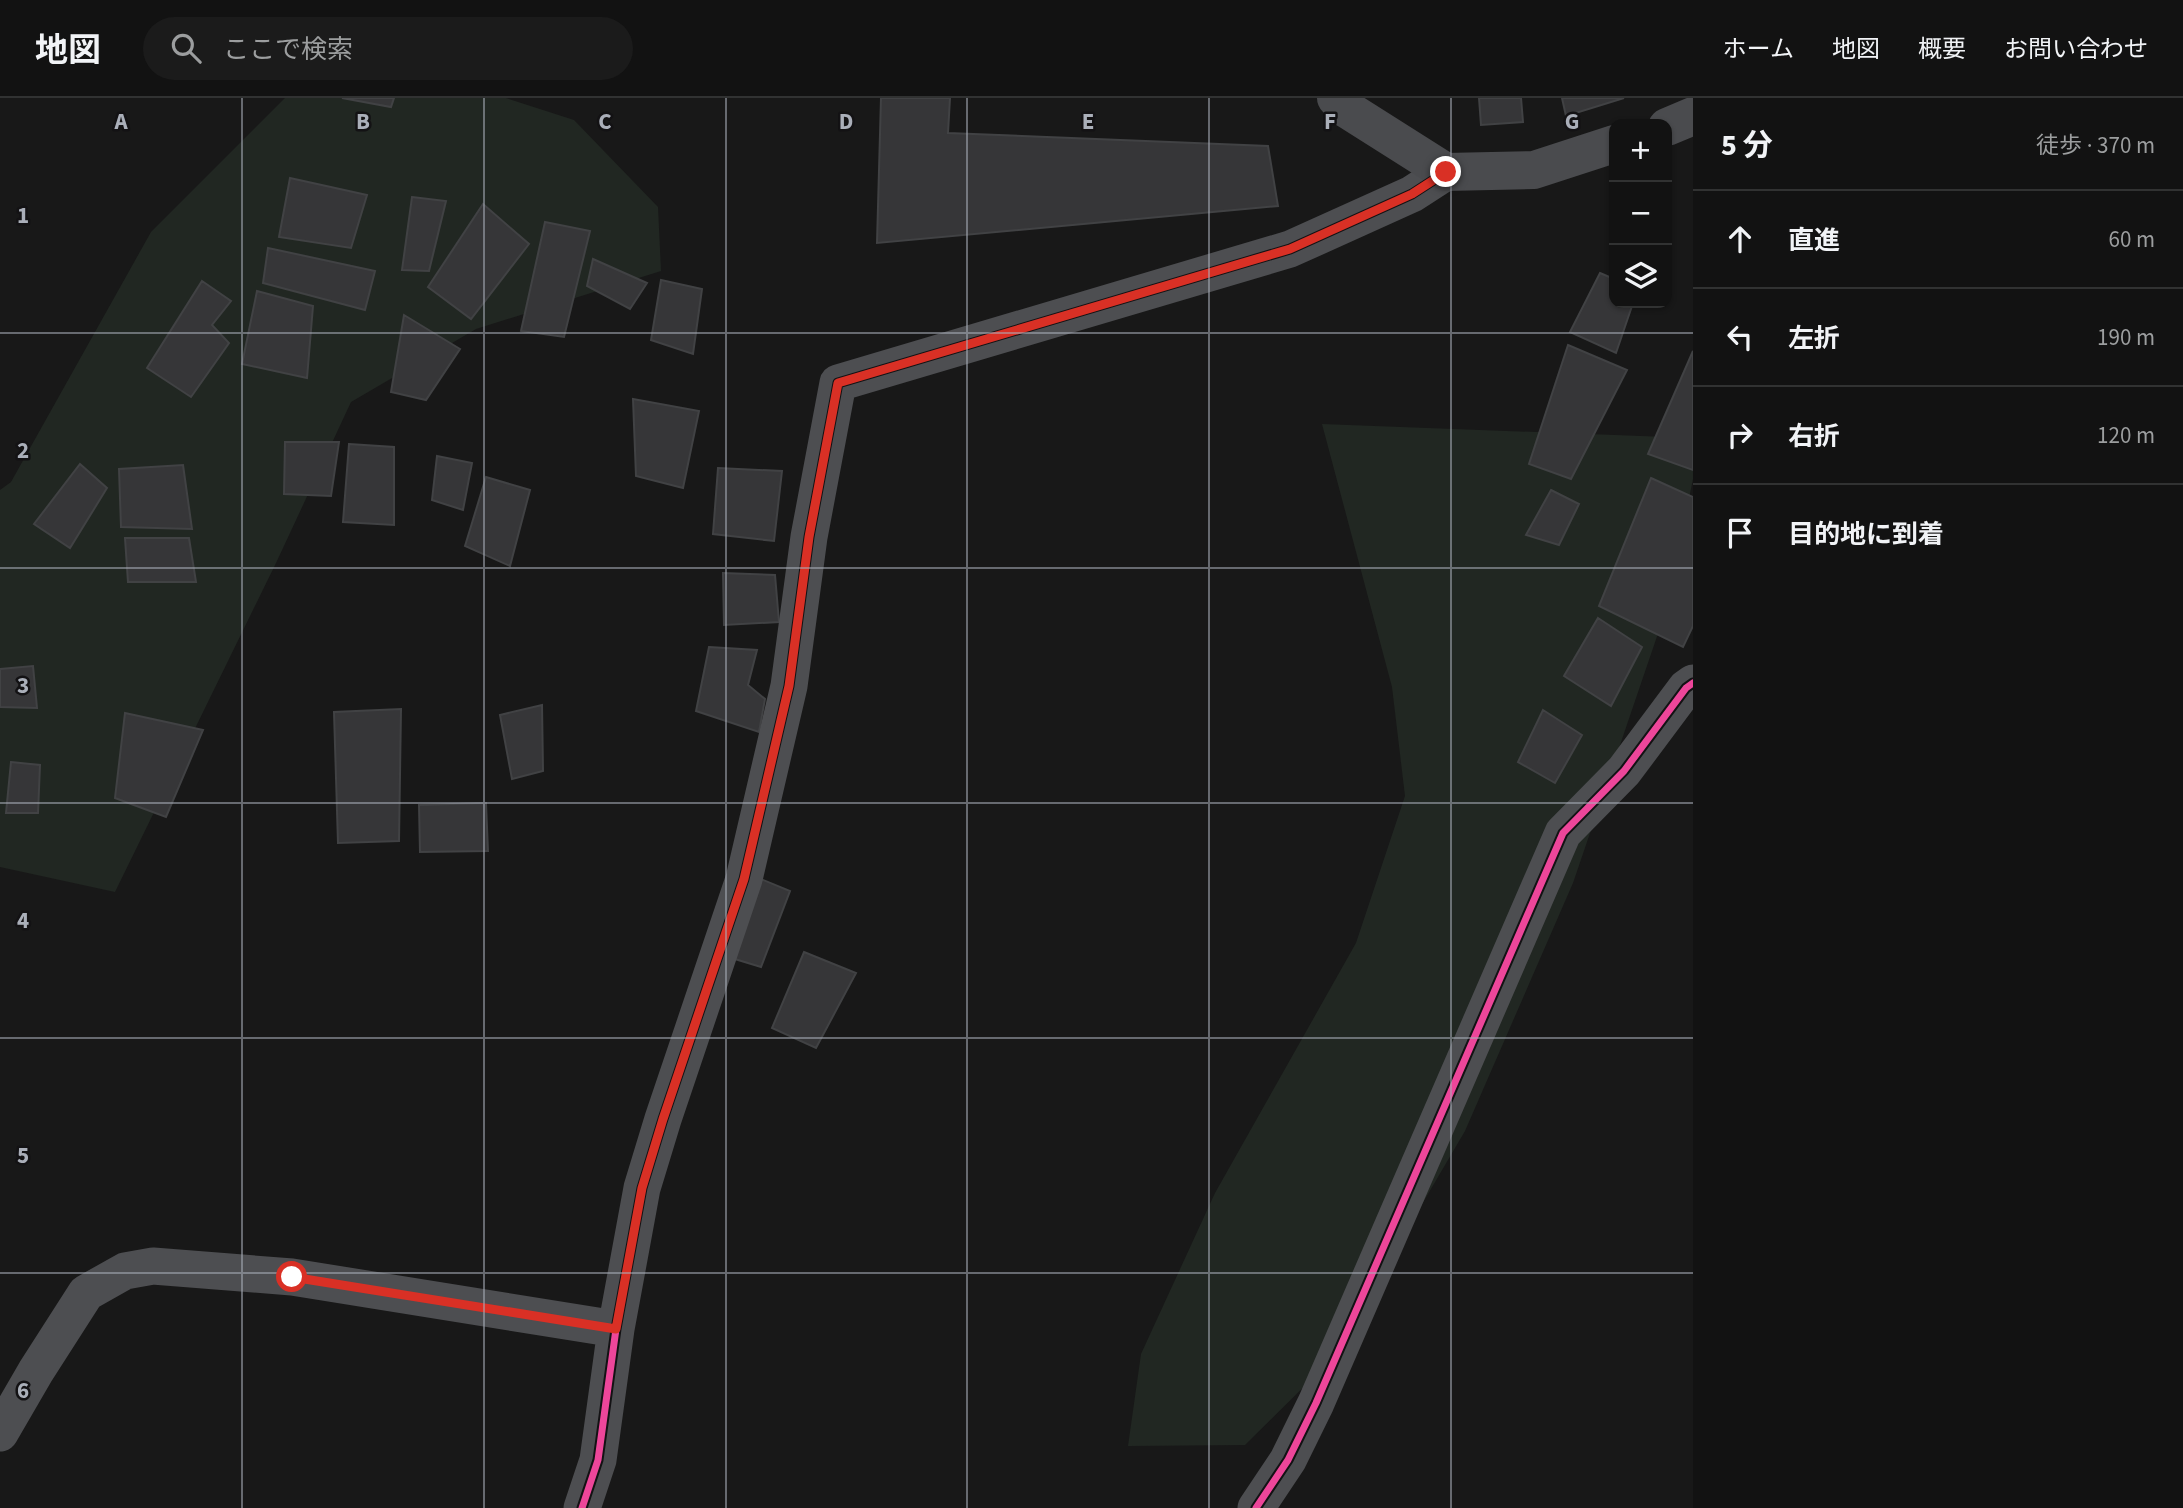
<!DOCTYPE html>
<html lang="ja">
<head>
<meta charset="utf-8">
<style>
	body { margin:0; font-family:"Source Sans 3","Noto Sans JP",sans-serif; background:#1b1b1b; color:#f1f3f6 }
	.controls { position:absolute; right:21px; top:21px; display:grid; overflow:hidden; border-radius:14px; box-shadow:0 2px 5px #0004 }
	.controls button { width:63px; height:63px; display:grid; place-items:center; padding:0; border:0; border-bottom:2px solid #313232; background:#121212; color:#f1f3f6; font:35px sans-serif }
	.stop { position:absolute; width:21px; height:21px; margin:-16px; border:5px solid #d93025; border-radius:50%; background:#fff }
	.stop.end { background:#d93025; border-color:#fff; box-shadow:0 2px 7px #0008 }
	.list { margin:0; padding:0; list-style:none }
	h2 { display:flex; justify-content:space-between; align-items:center; height:91px; margin:0; padding:0 28px; font-size:30px }
	h2 small { font-size:23px; font-weight:400; color:#9c9e9f }
	.list li { display:grid; grid-template-columns:46px 1fr auto; gap:21px; align-items:center; box-sizing:border-box; height:98px; padding:0 28px; border-top:2px solid #313232 }
	.list b { display:block; font-size:26px; white-space:nowrap }
	.list em { font-size:23px; font-style:normal; color:#9c9e9f }
	.icon { flex:none; width:38px; height:38px; fill:none; stroke:currentColor; stroke-width:2; stroke-linecap:round; stroke-linejoin:round }
	.map { position:relative; flex:none; width:1693px; height:1410px; overflow:hidden }
	header { display:flex; align-items:center; gap:42px; box-sizing:border-box; height:98px; padding:0 35px; background:#121212; border-bottom:2px solid #313232 }
	header strong { font-size:33px }
	nav { display:flex; gap:38px; margin-inline-start:auto; font-size:24px }
	.search { width:490px; height:63px; background:#1b1b1b; display:flex; align-items:center; gap:18px; box-sizing:border-box; padding:0 24px; border-radius:38px; color:#9c9e9f; font-size:26px }
	main { display:flex }
	aside { flex:1; background:#121212 }
	.map>svg:first-child { display:block }
	.green { fill:#212722 }
	.building { fill:#363638; stroke:#414244; stroke-width:2 }
	.lines { fill:none; stroke-linecap:round; stroke-linejoin:round }
	.street { stroke:#4d4e51; stroke-width:37 }
	.highway { stroke:#4a4b4e; stroke-width:38 }
	.cycleway-casing { stroke:#131214; stroke-width:11 }
	.cycleway { stroke:#ed469a; stroke-width:7 }
	.route { stroke:#d93025; stroke-width:9 }
	.grid { fill:none; stroke:#aaafb9; stroke-width:2; stroke-opacity:0.55 }
	.grid-label { font-size:23px; text-anchor:middle; font-weight:bold; fill:#aaafb9; stroke:#131214; stroke-width:5; stroke-linejoin:round; paint-order:stroke }
</style>
</head>
<body>
<header>
<strong>地図</strong>
<div class="search"><svg class="icon" aria-label="search" viewBox="0 0 24 24"><circle cx="10" cy="10" r="6"/><path d="M15 15l6 6"/></svg>ここで検索</div>
<nav><a>ホーム</a><a>地図</a><a>概要</a><a>お問い合わせ</a></nav>
</header>
<main>
<div class="map">
<svg width="1693" height="1410" viewBox="0 0 1693 1410">
	<rect width="100%" height="100%" fill="#181818"/>
	<path class="green" d="M285,0h221l68,22 84,87 3,64 -185,58 -125,73 -75,161 -161,329 -115,-25v-377l11,-8 140,-250z
		M1322,326l371,14v41l-27,131 -93,273 -108,248 -135,230 -85,84 -117,1 13,-92 74,-161 141,-250 49,-147 -13,-109z"/>
	<path class="building" d="M342,0h52l-3,9z
		M881,0h69l-2,35 320,13 10,60 -401,37z
		M1479,0h42l2,24 -42,3z
		M1562,0h62l-58,18z
		M290,80l77,17 -16,53 -72,-11z
		M412,99l34,4 -17,70 -27,-1z
		M483,106l46,40 -58,75 -43,-32z
		M545,124l45,9 -26,106 -43,-6z
		M268,150l107,23 -10,39 -102,-27z
		M593,161l54,24 -17,26 -43,-23z
		M1600,175l14,6v24h19l-17,50 -46,-21z
		M661,182l41,9 -9,65 -42,-14z
		M202,183l29,20 -19,24 17,18 -38,54 -44,-29z
		M257,193l56,15 -6,72 -65,-14z
		M404,217l56,34 -34,51 -35,-8z
		M1568,247l59,25 -56,109 -42,-15z
		M1693,253v119l-45,-16z
		M633,301l66,12 -16,77 -47,-12z
		M285,344h54l-8,54 -47,-2z
		M349,346l45,3v78l-51,-3z
		M437,358l35,7 -9,47 -31,-10z
		M80,366l27,24 -37,60 -36,-24z
		M183,367l9,64 -71,-2 -2,-58z
		M718,370l64,3 -8,70 -61,-7z
		M486,379l44,13 -20,76 -45,-20z
		M1651,380l42,19v129l-10,21 -84,-41z
		M1551,392l28,14 -20,41 -33,-10z
		M125,440h64l7,44h-68z
		M723,475l52,2 4,47 -55,3z
		M1598,520l44,29 -31,59 -47,-30z
		M709,549l48,3 -9,35 17,14 -6,33 -63,-21z
		M33,568l4,42 -37,-1v-38z
		M542,607l1,66 -31,8 -12,-64z
		M401,611l-2,132 -61,2 -4,-131z
		M1543,612l39,25 -27,48 -37,-21z
		M125,615l78,17 -37,87 -51,-19z
		M11,664l29,3 -2,48h-32z
		M486,705l2,48 -68,1 -1,-47z
		M751,777l39,16 -29,76 -36,-11z
		M804,854l52,21 -40,75 -44,-20z"/>
	<g class="lines">
		<path class="street" d="M0,1335l36,-62 50,-78 39,-22 28,-5 139,11 324,52
			M582,1410l16,-48 18,-131 26,-141 21,-69 81,-240 45,-193 20,-149 29,-154 452,-134 122,-55 34,-22
			M1256,1410l32,-48 28,-57 247,-570 61,-62 62,-83 7,-5"/>
		<path class="highway" d="M1336,0l12,12 98,62 88,-2 80,-26
			M1667,29l26,-11"/>
		<defs>
			<path id="cycleway" d="M582,1410l16,-48 18,-131 26,-141 21,-69 81,-240 45,-193 20,-149 29,-154 452,-134 122,-55 34,-22
				M1256,1410l32,-48 28,-57 247,-570 61,-62 62,-83 7,-5"/>
		</defs>
		<use href="#cycleway" class="cycleway-casing"/>
		<use href="#cycleway" class="cycleway"/>
	</g>
	<g class="lines">
		<path class="route" d="M292,1179l324,52 26,-141 21,-69 81,-240 45,-193 20,-149 29,-154 452,-134 122,-55 34,-22"/>
	</g>
	<path class="grid" d="M242,0v1410M484,0v1410M726,0v1410M967,0v1410M1209,0v1410M1451,0v1410M0,235h1693M0,470h1693M0,705h1693M0,940h1693M0,1175h1693"/>
	<g class="grid-label">
		<text x="121" y="31">A</text>
		<text x="363" y="31">B</text>
		<text x="605" y="31">C</text>
		<text x="846" y="31">D</text>
		<text x="1088" y="31">E</text>
		<text x="1330" y="31">F</text>
		<text x="1572" y="31">G</text>
		<text x="23" y="125">1</text>
		<text x="23" y="360">2</text>
		<text x="23" y="595">3</text>
		<text x="23" y="830">4</text>
		<text x="23" y="1065">5</text>
		<text x="23" y="1300">6</text>
	</g>
</svg>
<div class="controls">
<button>+</button>
<button>−</button>
<button><svg class="icon" aria-label="layers" viewBox="0 0 24 24"><path d="M12 4l9 5-9 5-9-5zM3 14l9 5 9-5"/></svg></button>
</div>
<div class="stop" style="left:292px;top:1179px"></div>
<div class="stop end" style="left:1446px;top:74px"></div>
</div>
<aside>
<h2>5 分<small>徒歩 · 370 m</small></h2>
<ul class="list">
<li><svg class="icon" aria-label="ahead" viewBox="0 0 24 24"><path d="M12 20V5M6 11l6-6 6 6"/></svg><div><b>直進</b></div><em>60 m</em></li>
<li><svg class="icon" aria-label="left" viewBox="0 0 24 24"><path d="M17 20v-9H6M10 6l-5 5 5 5"/></svg><div><b>左折</b></div><em>190 m</em></li>
<li><svg class="icon" aria-label="right" viewBox="0 0 24 24"><path d="M7 20v-9h11M14 6l5 5-5 5"/></svg><div><b>右折</b></div><em>120 m</em></li>
<li><svg class="icon" aria-label="arrive" viewBox="0 0 24 24"><path d="M6 21V4h12l-3 4 3 4H6"/></svg><div><b>目的地に到着</b></div></li>
</ul>
</aside>
</main>
</body>
</html>
